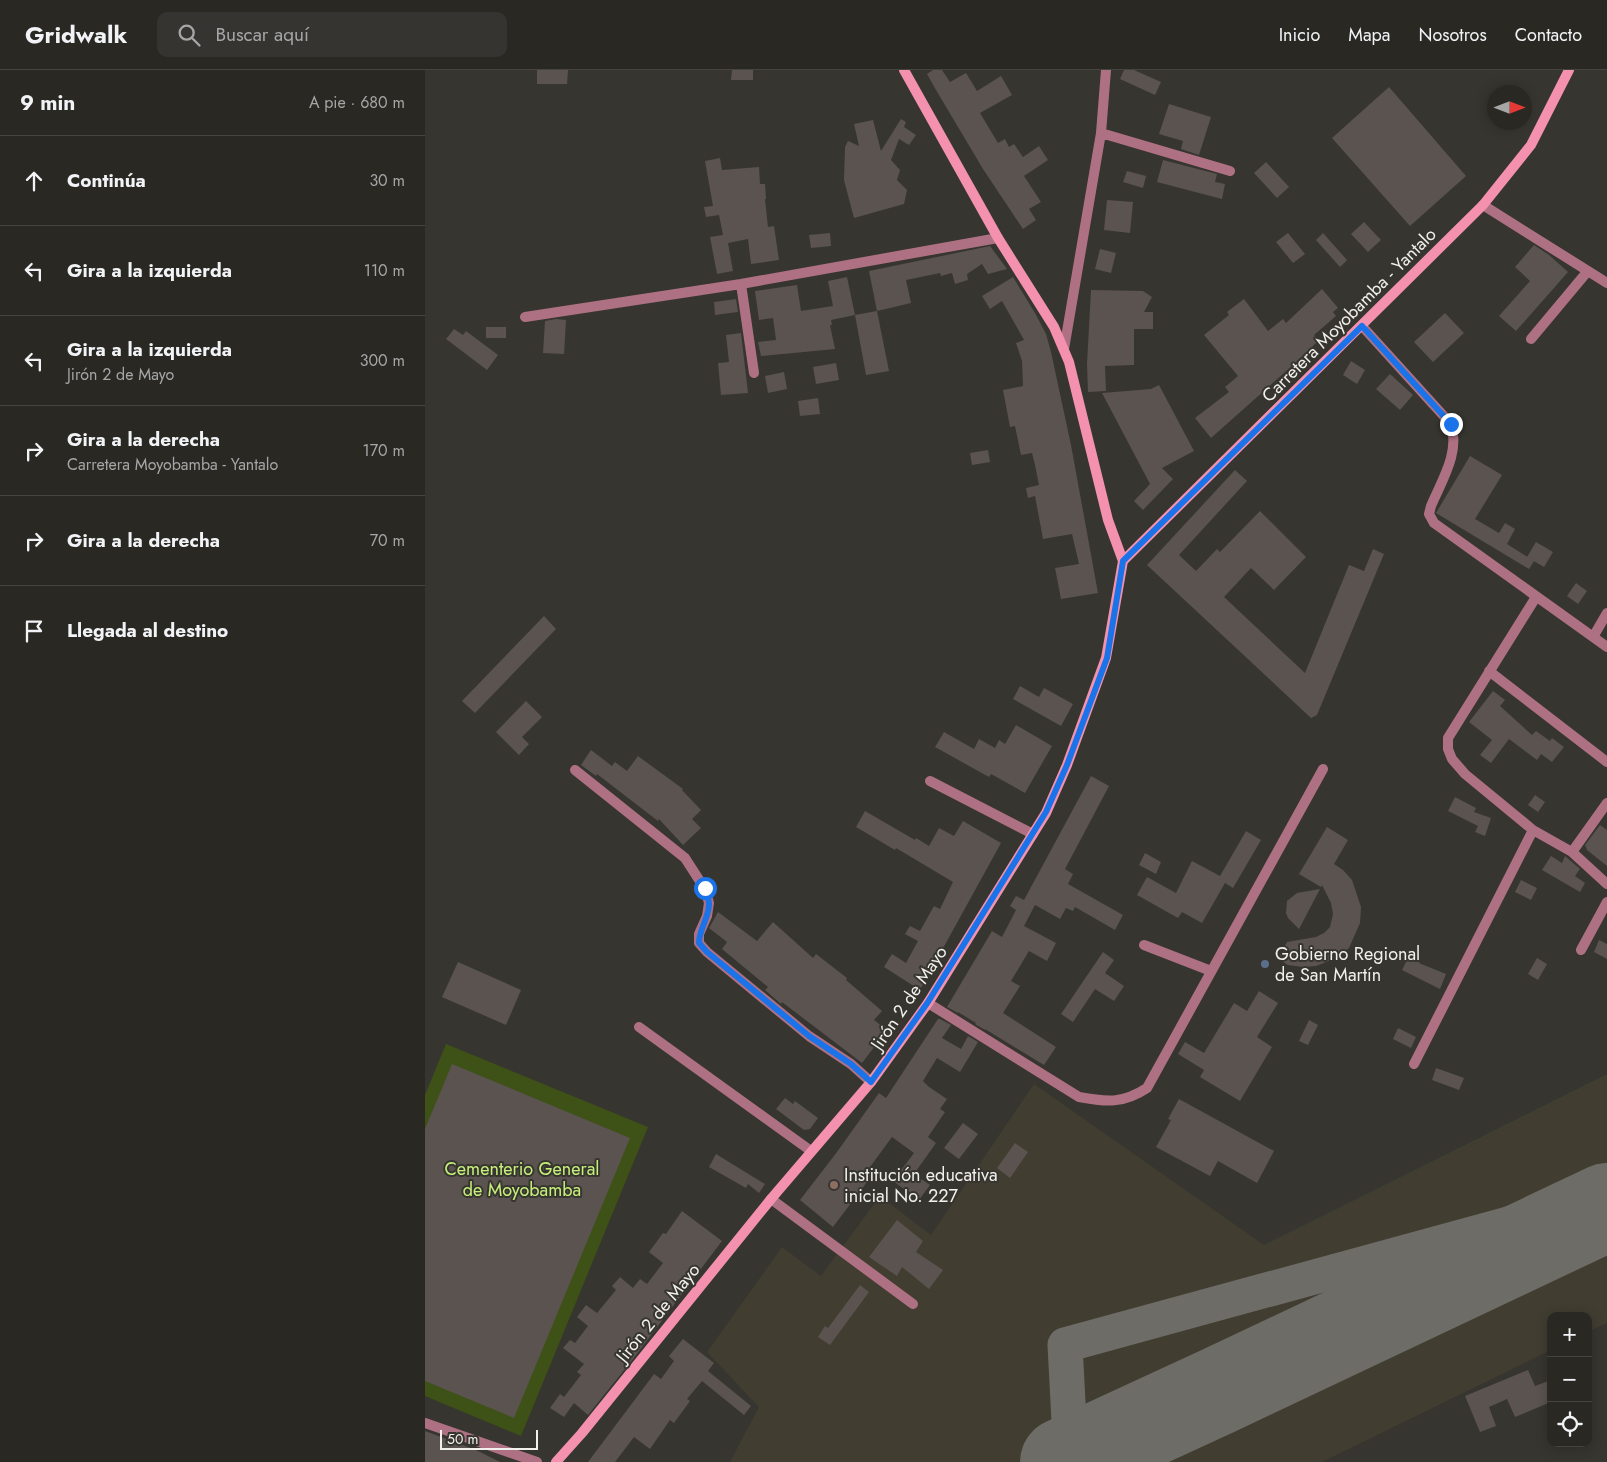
<!DOCTYPE html>
<html lang="es">
<head>
<meta charset="utf-8">
<style>
	body { margin:0; font-family:Jost,sans-serif; background:#353430; color:#f1f3f6 }
	.controls { position:absolute; right:15px; bottom:15px; display:grid; overflow:hidden; border-radius:10px; box-shadow:0 2px 12px #0003 }
	.controls button { width:45px; height:45px; display:grid; place-items:center; padding:0; border:0; border-bottom:1px solid #454441; background:#292823; color:#f1f3f6; font:25px sans-serif }
	.compass { position:absolute; left:1062px; top:15px; width:45px; height:45px; border-radius:50%; background:#292823; box-shadow:0 2px 12px #0003; rotate:90deg }
	.scale { position:absolute; left:15px; bottom:12px; width:98px; box-sizing:border-box; padding-left:5px; border:2px solid #f1f0ec; border-top:0; font-size:14px; line-height:18px; white-space:nowrap; color:#f1f0ec; -webkit-text-stroke:4px #37352f; paint-order:stroke }
	.stop { position:absolute; width:15px; height:15px; margin:-11px; border:4px solid #1a73e8; border-radius:50%; background:#fff }
	.stop.end { background:#1a73e8; border-color:#fff; box-shadow:0 1px 5px #0008 }
	.list { margin:0; padding:0; list-style:none }
	h2 { display:flex; justify-content:space-between; align-items:center; height:65px; margin:0; padding:0 20px; font-size:21px }
	h2 small { font-size:16px; font-weight:400; color:#a5a6a6 }
	.list li { display:grid; grid-template-columns:32px 1fr auto; gap:15px; align-items:center; box-sizing:border-box; height:90px; padding:0 20px; border-top:1px solid #454441 }
	.list b { display:block; font-size:19px; white-space:nowrap }
	.list p { margin:0; font-size:16px; white-space:nowrap; color:#a5a6a6 }
	.list em { font-size:16px; font-style:normal; color:#a5a6a6 }
	.icon { flex:none; width:28px; height:28px; fill:none; stroke:currentColor; stroke-width:2; stroke-linecap:round; stroke-linejoin:round }
	.map { position:relative; flex:none; width:1182px; height:1392px; overflow:hidden }
	header { display:flex; align-items:center; gap:30px; box-sizing:border-box; height:70px; padding:0 25px; background:#292823; border-bottom:1px solid #454441 }
	header strong { font-size:24px }
	nav { display:flex; gap:28px; margin-inline-start:auto; font-size:18px }
	.search { width:350px; height:45px; background:#353430; display:flex; align-items:center; gap:12px; box-sizing:border-box; padding:0 18px; border-radius:10px; color:#a5a6a6; font-size:19px }
	main { display:flex }
	aside { flex:1; background:#292823 }
	.map>svg:first-child { display:block }
	.built { fill:#413d31 }
	.green { fill:#3e5116 }
	.lines { fill:none; stroke-linecap:round; stroke-linejoin:round }
	.taxiway { stroke:#6d6c66; stroke-width:35 }
	.runway { stroke:#6d6c66; stroke-width:88 }
	.building { fill:#5a5350 }
	.minor { stroke:#ae7183; stroke-width:10 }
	.secondary { stroke:#f391af; stroke-width:10 }
	.route { stroke:#1a73e8; stroke-width:6 }
	.service-dot { fill:#5c6f8a; stroke:#37352f; stroke-width:2 }
	.education-dot { fill:#8d6e63; stroke:#37352f; stroke-width:2 }
	.labels { text-anchor:middle; dominant-baseline:central; stroke-width:4; stroke-linejoin:round; paint-order:stroke }
	.street-label { font-size:18px; fill:#f1f0ec; stroke:#37352f }
	.poi-label { font-size:18px; fill:#f1f0ec; stroke:#37352f; text-anchor:start }
	.park-label { font-size:18px; fill:#c7f07b; stroke:#37352f }
</style>
</head>
<body>
<header>
<strong>Gridwalk</strong>
<div class="search"><svg class="icon" aria-label="search" viewBox="0 0 24 24"><circle cx="10" cy="10" r="6"/><path d="M15 15l6 6"/></svg>Buscar aquí</div>
<nav><a>Inicio</a><a>Mapa</a><a>Nosotros</a><a>Contacto</a></nav>
</header>
<main>
<aside>
<h2>9 min<small>A pie · 680 m</small></h2>
<ul class="list">
<li><svg class="icon" aria-label="ahead" viewBox="0 0 24 24"><path d="M12 20V5M6 11l6-6 6 6"/></svg><div><b>Continúa</b></div><em>30 m</em></li>
<li><svg class="icon" aria-label="left" viewBox="0 0 24 24"><path d="M17 20v-9H6M10 6l-5 5 5 5"/></svg><div><b>Gira a la izquierda</b></div><em>110 m</em></li>
<li><svg class="icon" aria-label="left" viewBox="0 0 24 24"><path d="M17 20v-9H6M10 6l-5 5 5 5"/></svg><div><b>Gira a la izquierda</b><p>Jirón 2 de Mayo</p></div><em>300 m</em></li>
<li><svg class="icon" aria-label="right" viewBox="0 0 24 24"><path d="M7 20v-9h11M14 6l5 5-5 5"/></svg><div><b>Gira a la derecha</b><p>Carretera Moyobamba - Yantalo</p></div><em>170 m</em></li>
<li><svg class="icon" aria-label="right" viewBox="0 0 24 24"><path d="M7 20v-9h11M14 6l5 5-5 5"/></svg><div><b>Gira a la derecha</b></div><em>70 m</em></li>
<li><svg class="icon" aria-label="arrive" viewBox="0 0 24 24"><path d="M6 21V4h12l-3 4 3 4H6"/></svg><div><b>Llegada al destino</b></div></li>
</ul>
</aside>
<div class="map">
<svg width="1182" height="1392" viewBox="0 0 1182 1392">
	<rect width="100%" height="100%" fill="#37352f"/>
	<path class="built" d="M1182,1004v249l-19,9v-16h-37v34l-229,112h-592l29,-55 -52,-55 75,-105 39,29 59,-80 51,39 103,-151 230,161z"/>
	<path class="green" d="M21,974l202,83 -127,309 -96,-40v-301z"/>
	<g class="lines">
		<path class="taxiway" d="M646,1389l-6,-114 542,-148"/>
		<path class="runway" d="M639,1392l156,-72 387,-183"/>
	</g>
	<path class="building" d="M112,0h31l-1,14h-30z
		M307,0h21v10h-22z
		M508,0h9l8,12 16,-9 11,18 24,-15 11,19 -32,18 18,30 7,-4 4,8 5,-3 9,13 16,-11 9,14 -24,16 17,26 -12,7 7,11 -13,9 -40,-60 -47,-79 -9,-16z
		M699,0h10l27,12 -6,13 -35,-16z
		M964,17l77,89 -56,50 -78,-88z
		M744,34l42,13 -12,38 -18,-6 2,-8 -24,-7z
		M476,49l5,3 -2,5 12,8 -7,10 -10,-6 -8,21 9,10 -3,10 10,10 -3,14 -50,14 -10,-38 1,-33 3,-6 11,5 -5,-22 19,-4 8,31z
		M295,88l2,12 37,-3 1,17h5l1,15h-1l3,28 6,-1 5,34 -28,4 -3,-25 -20,4 5,28 -16,3 -7,-37 13,-2 -4,-20 -13,2 -2,-10 9,-1 -8,-45z
		M738,90l54,14 -2,8 10,2 -3,15 -65,-17z
		M841,92l23,25 -12,11 -23,-25z
		M702,101l19,5 -3,12 -20,-6z
		M682,130l26,2 -3,31 -26,-3z
		M939,152l17,18 -13,12 -17,-18z
		M405,163l1,13 -20,2 -2,-13z
		M863,163l17,21 -12,9 -17,-21z
		M898,163l24,27 -7,7 -24,-27z
		M1109,175l15,10 19,17 -52,59 -17,-15 31,-35 -15,-14z
		M565,176l17,23 -19,5 -6,-10 -15,10 1,6 -13,4 -3,-11 -11,3 -1,-3 -34,7 5,23 -34,8 -8,-40z
		M675,179l16,4 -5,20 -16,-4z
		M422,207l8,38 -24,5 1,5h-2l5,24 -74,7 -3,-14 18,-2 -3,-22 -14,2 -4,-29 42,-6 4,26 32,-5 -5,-25z
		M588,207l22,36 11,21 5,18 20,93 27,148 -37,6 -6,-31 24,-4 -7,-30 -29,5 -8,-43 -7,2 -2,-10 13,-3 -4,-20 -3,-12 -11,2 -6,-29 -5,1 -7,-37 20,-4 -1,-25 -6,-18 8,-3 -22,-39 -12,8 -8,-13z
		M897,219l16,19 -5,4 3,4 -22,19 5,5 -26,25 -82,73 -16,-20 34,-26 -4,-5 13,-11 -34,-41 25,-20 -2,-3 17,-13 24,32 15,-12 3,4z
		M666,220l52,1 9,6 -8,15h9v17h-19v36l-29,1 1,25 -18,1 -1,-28z
		M311,229l2,13 -23,3 -1,-13z
		M452,241l12,60 -23,4 -11,-60z
		M1020,243l19,20 -31,29 -19,-20z
		M131,249l10,1 -2,34 -21,-1 2,-32z
		M61,257h20v11h-20z
		M29,259l9,6 3,-4 32,24 -11,15 -41,-31z
		M316,263l7,60 -27,2 -3,-32 11,-1 -3,-27z
		M926,291l14,9 -8,14 -14,-9z
		M411,293l3,17 -23,4 -3,-17z
		M359,302l3,17 -19,4 -3,-17z
		M965,304l23,21 -13,15 -24,-21z
		M734,315l35,66 -32,17 11,11 -30,31 -9,-9 16,-17 -48,-91 49,-4z
		M393,328l2,16 -20,2 -2,-15z
		M563,380l2,12 -18,3 -2,-12z
		M1045,386l32,19 -27,44 24,14 6,-10 10,6 -8,15 27,17 -5,8 -93,-56z
		M810,400l12,11 -68,74 17,16 21,-22 3,3 40,-41 46,46 -32,33 -23,-22 -27,29 81,76 44,-108 15,6 9,-22 11,5 -67,161 -6,3 -164,-153z
		M1111,472l17,10 -9,15 -17,-10z
		M1151,513l11,8 -9,13 -11,-8z
		M119,546l12,13 -81,84 -13,-12z
		M595,616l19,11 5,-9 29,16 -12,22 -48,-27z
		M1068,621l12,9 -5,6 32,29 4,-4 14,10 2,-3 12,9 -12,15 -11,-8 -4,6 -28,-21 -18,24 -11,-8 12,-15 -23,-18z
		M101,631l16,16 -20,20 7,7 -10,11 -23,-23z
		M591,655l36,21 -27,47 -34,-19 -2,3 -54,-30 9,-15 30,17 5,-10 16,9 4,-8 6,4z
		M166,680l21,16 3,-4 12,9 11,-15 45,33 -1,1 19,20 -9,9 9,9 -18,17 -24,-26 -1,2 -61,-47 -1,2 -15,-11z
		M666,706l18,10 -44,83 8,5 -5,10 55,31 -8,15 -40,-23 -2,4 -7,-3 -6,11 -25,-14 -11,21 32,17 -9,18 -18,-10 -18,30 9,5 -17,27 53,34 -12,18 -59,-36v1l-10,-6 1,-1 -18,-11v1l-11,-6 45,-76 10,6 14,-27 -6,-4 6,-10 8,4z
		M1110,725l10,7 -7,10 -10,-7z
		M1030,727l21,11 -2,4 17,6 -6,18 -10,-4 3,-6 -30,-15z
		M440,741l50,29 1,-2 13,8 10,-18 15,8 9,-15 38,22 -81,147 -36,-23 8,-13 14,9 12,-22 -13,-7 5,-8 10,5 14,-25 6,3 13,-27 -57,-34 -1,2 -39,-23z
		M1175,755l7,5v36l-20,-16 -2,-5z
		M902,757l21,13 -14,24 9,6 9,10 9,27 -1,16 -11,25 -12,10 -21,8 -13,1 -15,-2 -10,-6 9,-17 29,-5 8,-4 6,-6 3,-13 -2,-11 -9,-18 -1,2 -22,-13z
		M821,761l15,9 -28,48 -8,-5 -23,40 -20,-11 -4,6 -41,-23 10,-18 29,16 16,-32 28,15z
		M720,783l16,9 -5,12 -17,-9z
		M1126,786l11,7 3,-7 15,13 -5,7 10,7 -5,9 -38,-22z
		M1096,810l16,8 -6,12 -16,-8z
		M895,819l-21,40 -11,-11 -2,-5 1,-12 10,-8z
		M293,842l39,29 16,-19 40,36 3,-4 31,24 -1,2 36,31 -8,9 13,10 -25,33 -80,-61 -1,2 -16,-14 3,-3 -46,-38 5,-7 -18,-14z
		M1174,870l8,4v15l-13,-7z
		M678,882l11,8 -9,13 19,13 -10,15 -19,-12 -22,33 -12,-8z
		M984,886l11,5 -1,2 27,11 -6,15 -38,-19z
		M1112,888l10,6 -9,16 -10,-6z
		M33,892l63,28 -15,35 -64,-28z
		M834,921l19,12 -21,34 15,10 -32,54 -40,-24 4,-7 -26,-16 7,-12 19,11 30,-50 13,8z
		M513,949h2l11,6 -9,13 19,11 7,-13 10,6 -18,30 -23,-14 -14,23 6,6 18,12 -7,10 5,3 -17,25 8,6 -22,31 16,11 -11,15 -26,-19 21,-28 -22,-16 -22,30 6,3 -43,57 -33,-27 37,-48 42,-59 7,5z
		M884,950l9,5 -10,20 -9,-4z
		M973,958l18,9 -5,11 -18,-9z
		M27,994l178,74 -116,280 -89,-37v-252z
		M1011,998l28,10 -5,12 -27,-10z
		M360,1028l8,6 2,-3 23,17 -8,11 -6,1 -28,-21z
		M754,1029l95,52 -17,32 -39,-22 -8,15 -54,-29 15,-27 -3,-1z
		M538,1053l15,11 -19,25 -15,-11z
		M590,1073l13,9 -18,26 -13,-10z
		M291,1084l49,30 -6,9 -11,-9 -2,4 -37,-21z
		M257,1141l40,30 -89,118 -45,56 -14,-12 -10,14 -14,-9 10,-14 4,3 17,-22 -4,-3 7,-8 -21,-16 7,-8 5,3 13,-17 -11,-9 9,-12 11,8 19,-23 -4,-4 8,-9 13,11 7,-9 7,5 16,-21 -14,-11 14,-19 3,1z
		M472,1150l26,21 -7,11 27,18 -14,19 -27,-22 -5,9 -28,-19z
		M435,1215l9,7 -39,53 -12,-8 7,-11 3,2z
		M258,1269l31,24 -6,8 43,35 -7,9 -42,-34 -15,18 3,2 -16,22 -4,-3 -20,29 -16,-12 -19,25h-27l66,-88 7,5 13,-18 -5,-5z
		M1103,1300l7,16 16,-6v22l-36,15 -8,-18 -18,8 7,19 -16,6 -15,-36z
		M0,1361l51,19 24,12h-75z"/>
	<g class="lines">
		<path class="minor" d="M676,63l129,38
			M1058,135l124,78
			M316,214l13,89
			M100,247l216,-33 257,-46
			M937,256l89,98c9,29 -9,56 -20,82l-2,8 5,9 173,124
			M1106,269l56,-67
			M639,279l37,-216 5,-63
			M1111,527l-88,141v11l4,10 13,15 68,56 39,22 35,32
			M1168,567l14,-24
			M1064,601l118,91
			M150,700l110,88 20,31 4,14 -2,13 -8,18v9l8,9 102,84 42,28 20,18
			M505,711l103,53
			M1147,782l35,-49
			M719,875l67,26
			M1156,880l26,-48
			M503,933l151,94c27,5 44,7 68,-9l176,-319
			M214,957l172,124
			M989,994l119,-234
			M346,1129l142,105
			M0,1353l112,39"/>
		<path class="secondary" d="M698,491l360,-356 48,-60 38,-75
			M131,1392l26,-29 189,-234 100,-117 57,-79 118,-190 21,-48 39,-107 17,-97 -15,-41 -39,-158 -15,-35 -56,-89 -94,-168"/>
	</g>
	<g class="lines">
		<path class="route" d="M280,818c1,5 4,11 4,16 0,14 -10,25 -10,39l8,9 102,84 42,28 20,18 57,-80 118,-190 21,-47 40,-107 16,-97 239,-235 89,98"/>
	</g>
	<circle class="service-dot" cx="840" cy="894" r="5"/>
	<circle class="education-dot" cx="409" cy="1115" r="5"/>
	<g class="labels">
		<g class="street-label">
			<text transform="translate(924 245) rotate(-45)">Carretera Moyobamba - Yantalo</text>
			<text transform="translate(484 928) rotate(-56)">Jirón 2 de Mayo</text>
			<text transform="translate(233 1243) rotate(-51)">Jirón 2 de Mayo</text>
		</g>
		<g class="poi-label">
			<text x="850" y="884">Gobierno Regional<tspan x="850" dy="21">de San Martín</tspan></text>
			<text x="419" y="1105">Institución educativa<tspan x="419" dy="21">inicial No. 227</tspan></text>
		</g>
		<g class="park-label">
			<text x="97" y="1099">Cementerio General<tspan x="97" dy="21">de Moyobamba</tspan></text>
		</g>
	</g>
</svg>
<div class="controls">
<button>+</button>
<button>−</button>
<button><svg class="icon" aria-label="locate" viewBox="0 0 24 24"><circle cx="12" cy="12" r="6"/><path d="M12 2v4M12 18v4M2 12h4M18 12h4"/></svg></button>
</div>
<svg class="compass" viewBox="-18 -18 36 36"><path d="M0-13l5 13h-10z" fill="#e53935"/><path d="M0 13l5-13h-10z" fill="#a5a6a6"/></svg>
<div class="scale">50 m</div>
<div class="stop" style="left:280px;top:818px"></div>
<div class="stop end" style="left:1026px;top:354px"></div>
</div>
</main>
</body>
</html>
